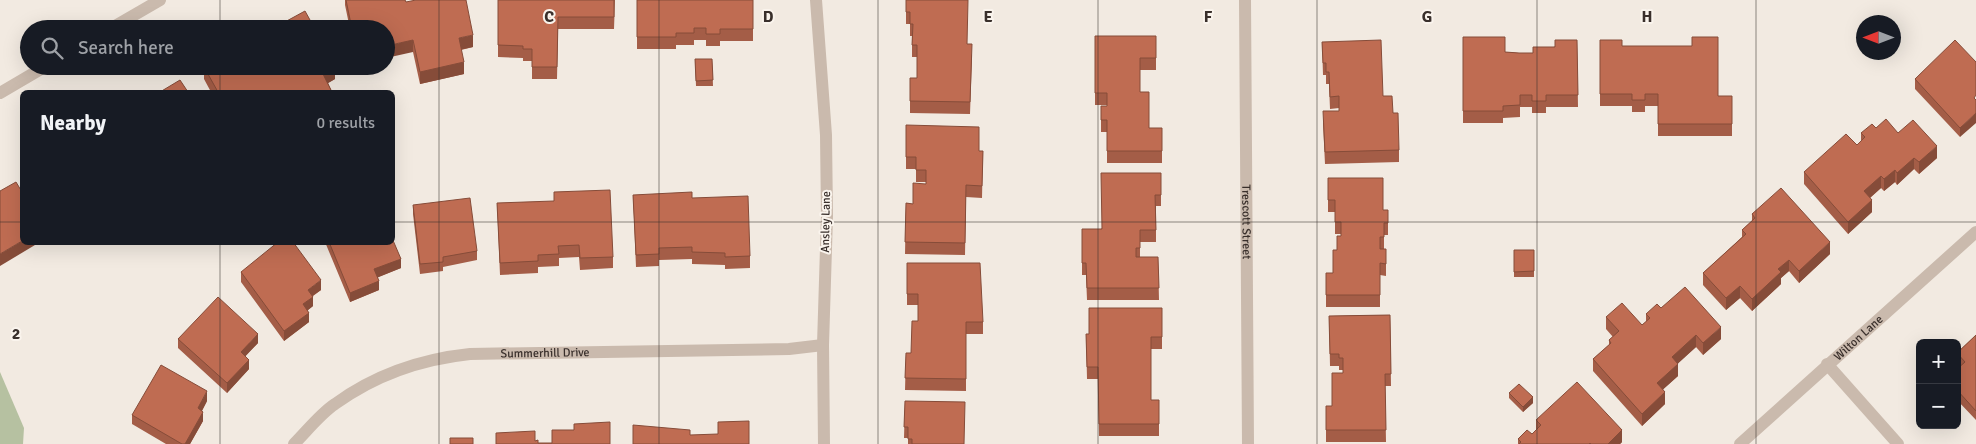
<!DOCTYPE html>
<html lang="en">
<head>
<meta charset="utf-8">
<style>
	body { margin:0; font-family:Signika,sans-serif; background:#242831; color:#f1f3f6 }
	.controls { position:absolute; right:15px; bottom:15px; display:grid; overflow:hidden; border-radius:8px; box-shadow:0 5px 20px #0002 }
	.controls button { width:45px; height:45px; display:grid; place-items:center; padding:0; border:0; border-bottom:1px solid #363941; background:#171b24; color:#f1f3f6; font:25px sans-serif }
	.compass { position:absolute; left:1856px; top:15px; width:45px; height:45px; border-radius:50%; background:#171b24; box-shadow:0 5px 20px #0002; rotate:270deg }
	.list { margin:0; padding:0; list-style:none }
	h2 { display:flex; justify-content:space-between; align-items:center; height:65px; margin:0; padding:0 20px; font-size:21px }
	h2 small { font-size:16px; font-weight:400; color:#9ea1a6 }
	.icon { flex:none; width:28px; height:28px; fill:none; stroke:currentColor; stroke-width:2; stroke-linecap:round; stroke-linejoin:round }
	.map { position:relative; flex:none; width:1976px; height:444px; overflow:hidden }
	.search { position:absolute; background:#171b24; box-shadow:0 5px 20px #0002; left:20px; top:20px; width:375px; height:55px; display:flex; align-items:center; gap:12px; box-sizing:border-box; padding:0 18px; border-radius:28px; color:#9ea1a6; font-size:19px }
	.panel { position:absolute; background:#171b24; box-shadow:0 5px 20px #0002; left:20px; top:90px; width:375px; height:155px; border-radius:8px }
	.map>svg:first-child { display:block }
	.green { fill:#b6c1a1 }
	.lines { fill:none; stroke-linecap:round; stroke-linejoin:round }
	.minor { stroke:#cabaad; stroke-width:12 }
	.wall { fill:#a45d47 }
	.shaded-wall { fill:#864c39 }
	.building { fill:#bf6c52; stroke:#864c39 }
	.grid { fill:none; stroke:#392f2b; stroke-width:1; stroke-opacity:0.55 }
	.labels { text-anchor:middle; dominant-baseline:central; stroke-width:4; stroke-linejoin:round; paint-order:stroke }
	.street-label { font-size:12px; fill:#392f2b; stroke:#faf4ed }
	.grid-label { font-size:16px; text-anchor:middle; font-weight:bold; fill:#392f2b; stroke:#faf4ed; stroke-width:4; stroke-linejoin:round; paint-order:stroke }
</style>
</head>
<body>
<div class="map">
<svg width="1976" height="444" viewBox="0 0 1976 444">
	<rect width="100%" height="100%" fill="#f2eae1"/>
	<path class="green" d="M0,372l24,56 -1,16h-23z"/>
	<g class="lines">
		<g class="minor">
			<path d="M816,0l10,135 1,81 -4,129 1,99"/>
			<path id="s1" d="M1245,0l3,444"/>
			<path d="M110,29l50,-29"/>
			<path d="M0,93l46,-27"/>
			<path d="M1827,364l71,80"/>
			<path id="s2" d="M294,444c13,-13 26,-30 41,-40 40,-29 87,-45 135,-50l319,-5 34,-4"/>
			<path id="s3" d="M1740,444l236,-212"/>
		</g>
	</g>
	<path class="wall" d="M345,0h60l1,2 67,45 -12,3 3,24 -44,10 -7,-32 -27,-23h-36l-5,-24z
		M498,0h117l-1,29h-56l-1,50h-25v-18h-9v-3l-25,-1z
		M637,0h116v41h-33v5h-14v-6h-12v5h-18v4h-39z
		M906,0l61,44 5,12 -2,58 -60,-1v-35h7v-21h-5v-21h-2v-12h-4z
		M1095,36h61v34h-16v22l9,36h13v35h-55v-31h-6v-26h6v-1h-12z
		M1463,37l42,15 14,1h14l44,-13 1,67h-32v6h-14v-6h-12v10l-17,1v5h-40z
		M1600,40l22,6 96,50h14v40h-74v-30h-13v6h-13v-6h-32z
		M1322,42l61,54 10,17 6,37v12l-74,2 -2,-41 16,-12v-3l-9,1 -1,-25h-3v-9h-3z
		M695,59h17l1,27h-17z
		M1976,62l-16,75 -45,-48v-10z
		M204,67l131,12 -7,4 4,9h-121l-7,-13z
		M906,125l73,26h4l-1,47 -16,-1 -1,58 -60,-1 1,-51 7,1 13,-20v-2h-10v-13h-10z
		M1876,128l22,5 39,25 -18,16 -5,-5 -17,16 -2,-3 -11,9 -3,-3 -11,10 2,14 -24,22 -44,-50v-12l53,-27 4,-4v-8z
		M1161,173v33h-5v36h-16v15h18l1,43h-72l-1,-25h-4v-46h19z
		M1328,178l55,32h5v25h-4v14h-4h6v27l-6,-1v32h-54v-34h7l4,-23 4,-14v-2h-6v-22h-7z
		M633,195l59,3 58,58v12l-25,1v-4l-33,-1v-5l-33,1v6l-23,1z
		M497,203l116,54v11l-33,2 -1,-13 -20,1v8l-21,1v6l-38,2z
		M413,205l64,46v9l-34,7v4l-23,3 -7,-60z
		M1752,214l78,40 -31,29 -10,-12 -8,7v6l-29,27 -12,-13 -14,12 -23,-25v-12l39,-36v-7l10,-9z
		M325,242h67l9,26 -23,9 1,13 -29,12z
		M1514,250h20v27h-20z
		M907,263l76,59v12h-17v57l-61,-1 1,-37h5l7,-32v-16h-11z
		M241,272l80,18 -8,6v10l-5,4 1,12 -25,19 -43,-59z
		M1162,308v41h-11v51h8v36h-60l-1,-57h-11l-1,-45h3z
		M1661,308l60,31 -18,16 -7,-8 -18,16v13l-15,13 2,15 -23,22 -49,-55v-12l16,-14v-5l4,-3 -7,-8v-12l36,8 4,-3v-8z
		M1390,315l1,71h-6l1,56h-60v-36h6l11,-33v-3h-4v-4h-9l-1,-50z
		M1976,335v85l-19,-20v-31l3,-3 -3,-3v-10z
		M178,339l80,4 -13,13 4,13 -22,24 -49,-45z
		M1509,393l24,10 -10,9 -14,-14z
		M207,401l-5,10 1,10 -13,23h-24l-34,-20v-9z
		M905,401l59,43h-56v-6h-4z
		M1536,420l86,22 -2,2h-102v-5l14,-5 4,-4z"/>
	<path class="shaded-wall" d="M473,35v12l-14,3v-12z
		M413,40v12l-27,6v-12z
		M464,62v12l-44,10v-12z
		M335,67v12l-12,7v-12z
		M1976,113v10l-16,14v-9z
		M1937,146v12l-18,16v-12z
		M1914,158v11l-17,16v-12z
		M1895,170v12l-11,9v-12z
		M1881,176v12l-17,15v-12z
		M1872,200v12l-24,22v-12z
		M22,241v1h18l-40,24v-12z
		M1830,242v12l-31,29v-12z
		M401,259v9l-27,11v-10z
		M1789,260v11l-8,7v6l-29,27v-12l26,-30z
		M321,280v10l-13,9v-9z
		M379,281v9l-29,12v-9z
		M1740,286v12l-14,12v-12z
		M313,297v9l-10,8v-10z
		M309,313v9l-25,19v-10z
		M1721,327v12l-18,16v-12z
		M258,334v9l-17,18v-9z
		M1696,335v12l-24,22v-12z
		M249,360v9l-22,24v-10z
		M1678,364v12l-21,19v-12z
		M207,391v10l-9,17v-10z
		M1665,392v12l-23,22v-12z
		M1533,397v6l-10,9v-5z
		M203,412v9l-13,23h-5z
		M1622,430v12l-2,2h-12z"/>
	<path class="building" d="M346,0h59l1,2 10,-2h50l7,35 -14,3 5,24 -44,10 -7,-32 -27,6v-17h-34z
		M498,0h116v17h-56l-1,50h-25v-18h-9v-3l-25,-1z
		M637,0h116v29h-33v5h-14v-6h-12v5h-18v4h-39z
		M906,0h62l-1,44h5l-2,58 -60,-1v-23h7v-33h-5l1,-21h-3v-12h-4z
		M305,11l10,18h-29l-3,-6z
		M1095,36h61v22h-16v34h9v36h13v23h-55v-31h-6v-14h6v-13h-12z
		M1463,37h42v15l14,1h14v-6h22v-7h22l1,55h-32v6h-14v-6h-12v10l-17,1v5h-40z
		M1692,37h26v59h14v28h-74v-30h-13v6h-13v-6h-32v-54h22v6h70z
		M1381,40l2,56h9l1,17h5l1,37 -74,2 -2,-41h16v-15l-9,1 -1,-25h-3v-9h-3l-1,-21z
		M1955,40l21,22v33l-2,3 2,2v13l-16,15 -45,-49z
		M695,59h17l1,21 -17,1z
		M205,66h130v1l-12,7 9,18h-114l-14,-25z
		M180,80l8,12h-28z
		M1886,119l12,14 15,-13 24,26 -18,16 -5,-4 -17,15 -2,-3 -11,9 -3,-3 -17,15 8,9 -24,22 -44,-50 42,-38 11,11 8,-8 -4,-4 11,-9 4,4z
		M906,125l73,2v24h4l-1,35 -16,-1 -1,58 -60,-1 1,-39 7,1v-21l13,1v-14h-10v-13h-10z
		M1101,173h60v22h-6l1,35h-16v18h-4v9h22l1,31h-72l-1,-25h-4v-34h20z
		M1328,178h55v32h5v13h-4v14h-4v12h6v15l-6,-1v32h-54v-22h7v-23h4v-14h4v-14h-6v-22h-7z
		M16,182l6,10v49l-22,13v-63z
		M1781,188l49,54 -31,29 -10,-11 -11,9 3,3 -29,27 -12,-13 -14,12 -23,-25 43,-39 -4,-4 13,-12 -3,-4z
		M610,190l3,67 -33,1 -1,-13 -21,1 1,8 -21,1v6l-38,2 -3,-60 57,-2v-9z
		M692,192v6l56,-2 2,60 -25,1v-4l-33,-1v-5l-33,1v6l-23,1 -3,-60z
		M470,198l7,53 -34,6v5l-23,2 -7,-59z
		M392,238l9,21 -27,10 5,12 -29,12 -21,-51h63z
		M278,242h15l28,38 -13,10 5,7 -10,7 6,9 -25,18 -43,-59z
		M1514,250h20v21l-20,1z
		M907,263h73l3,59h-17v57l-61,-1 1,-25h5l1,-32h6v-27h-11z
		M1685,287l36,40 -18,16 -7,-8 -24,22 6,7 -21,19 8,9 -23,22 -49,-55 18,-16 -2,-3 10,-9 -13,-14 16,-14 20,22 8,-7 -4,-4 11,-10 4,4z
		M218,297l40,37 -17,18 8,8 -22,23 -49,-44z
		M1089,308h73v29h-11v63h8v24h-60l-1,-57h-11l-1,-33h3z
		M1390,315l1,59h-6l1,56h-60v-24h6v-33h11v-15h-4v-4h-9l-1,-38z
		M1976,335v76l-19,-21v-21l8,-7 -8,-9z
		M161,365l46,26 -9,17 5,4 -18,32h-3l-50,-29z
		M1577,382l45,48 -14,14h-17l-1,-1 -1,1h-70l2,-2 -3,-3 9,-9 5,4 9,-9 -5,-5z
		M1519,384l14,13 -10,10 -14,-14z
		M905,401l60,1 -1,42h-52v-5h-4v-12h-4z
		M749,421v23h-116v-19l57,5v5l28,-1v-12z
		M610,422v22h-114v-11l39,-2v10l3,-1v3h14v-13h22v-6z
		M450,438h23v6h-23z"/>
	<path class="grid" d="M220,0v29M439,0v444M659,0v444M878,0v444M1098,0v444M1317,0v444M1537,0v444M1756,0v444M220,66v26M0,222h22M392,222h1584M220,242v202"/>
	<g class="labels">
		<g class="street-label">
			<text transform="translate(826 222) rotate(-89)">Ansley Lane</text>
			<text stroke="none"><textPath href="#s1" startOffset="222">Trescott Street</textPath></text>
			<text stroke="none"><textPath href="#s3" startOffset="159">Wilton Lane</textPath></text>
			<text stroke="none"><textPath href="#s2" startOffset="278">Summerhill Drive</textPath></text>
		</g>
	</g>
	<g class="grid-label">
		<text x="549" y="22">C</text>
		<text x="768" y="22">D</text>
		<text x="988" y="22">E</text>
		<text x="1208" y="22">F</text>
		<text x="1427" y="22">G</text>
		<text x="1647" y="22">H</text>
		<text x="16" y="339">2</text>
	</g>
</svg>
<div class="controls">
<button>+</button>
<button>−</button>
</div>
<svg class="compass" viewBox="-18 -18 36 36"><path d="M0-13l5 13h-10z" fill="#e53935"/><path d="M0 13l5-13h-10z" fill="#9ea1a6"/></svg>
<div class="search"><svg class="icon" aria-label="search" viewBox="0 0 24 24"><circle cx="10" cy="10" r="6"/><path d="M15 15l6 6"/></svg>Search here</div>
<section class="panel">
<h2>Nearby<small>0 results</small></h2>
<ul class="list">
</ul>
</section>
</div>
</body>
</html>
